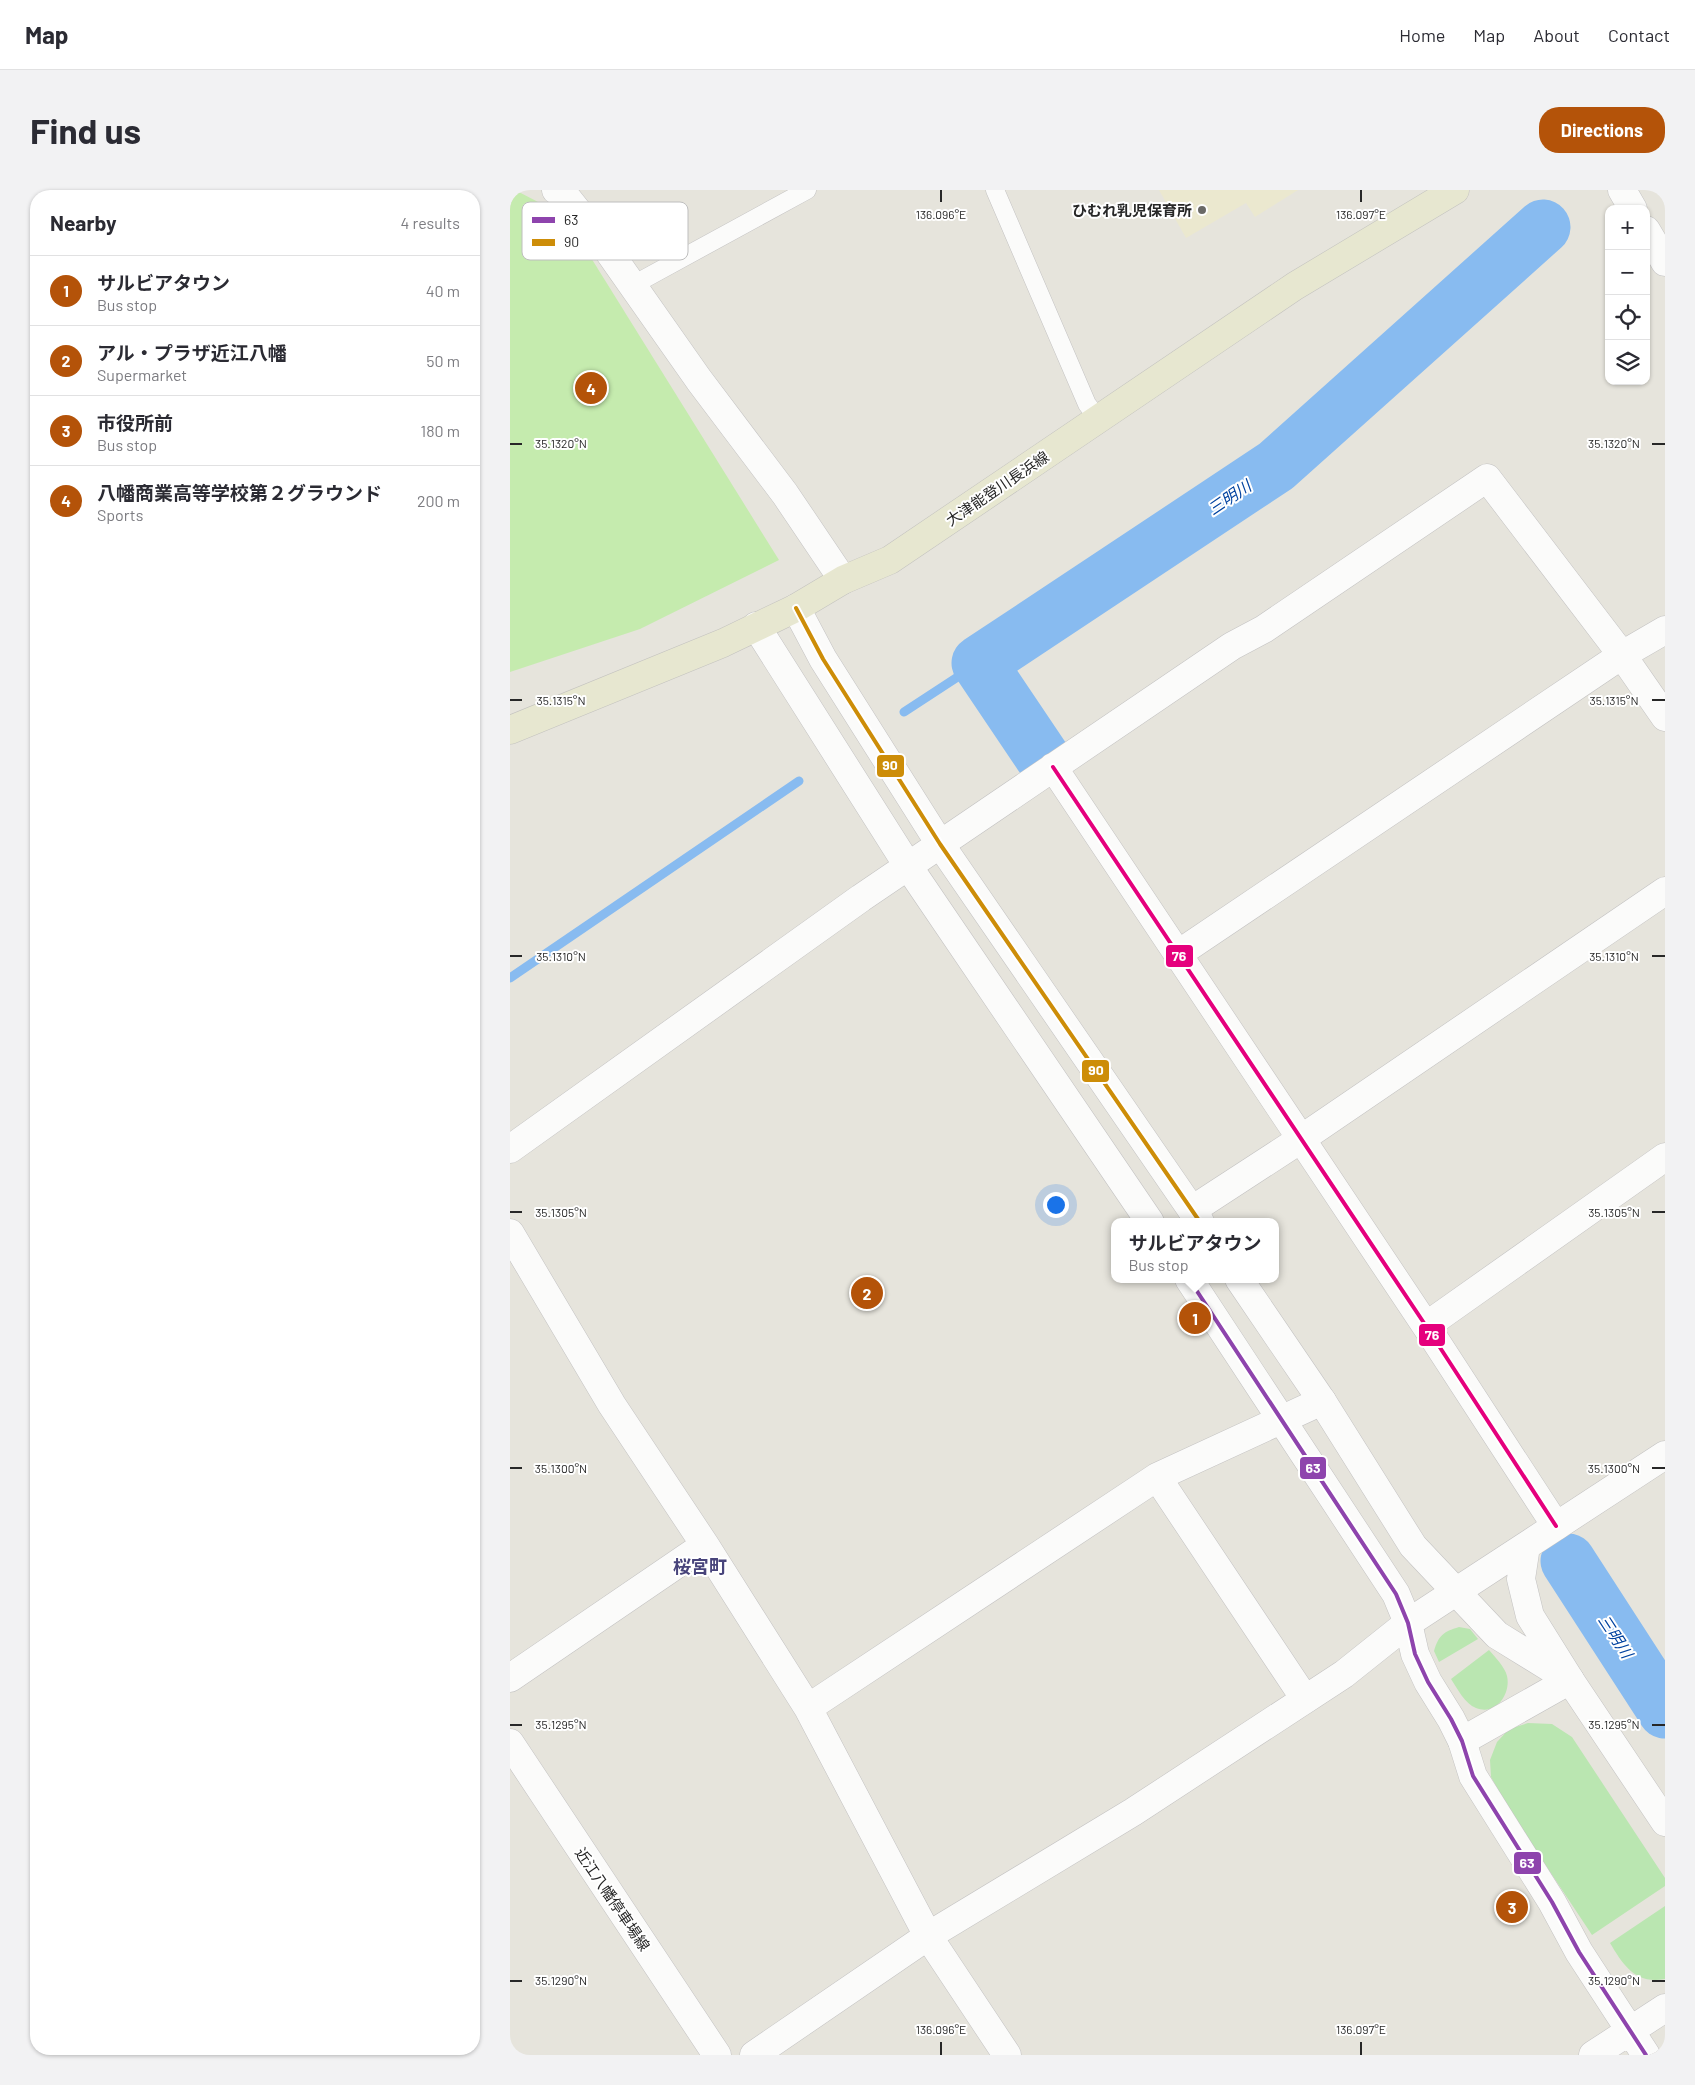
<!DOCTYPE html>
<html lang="en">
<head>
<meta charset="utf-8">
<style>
	body { margin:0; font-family:Barlow,"Noto Sans JP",sans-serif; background:#f2f2f3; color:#2b2b33 }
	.controls { position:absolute; right:15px; top:15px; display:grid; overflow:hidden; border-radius:10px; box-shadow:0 1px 4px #0004 }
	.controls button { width:45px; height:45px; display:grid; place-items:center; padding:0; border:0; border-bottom:1px solid #e1e1e2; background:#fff; color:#2b2b33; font:25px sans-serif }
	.you { position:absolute; left:545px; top:1014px; width:18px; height:18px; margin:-12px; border:4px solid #fff; border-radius:50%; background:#1a73e8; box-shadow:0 0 0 8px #1a73e833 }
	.badge { display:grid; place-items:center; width:32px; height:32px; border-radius:50%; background:#b45309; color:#fff; font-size:16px; font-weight:700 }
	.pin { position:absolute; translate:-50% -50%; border:2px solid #fff; box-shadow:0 1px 5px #0006 }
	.popup { position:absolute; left:601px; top:1028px; width:168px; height:65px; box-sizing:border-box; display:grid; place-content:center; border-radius:10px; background:#fff; filter:drop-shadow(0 1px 4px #0005); font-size:16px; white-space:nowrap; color:#7c7c81 }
	.popup b { font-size:19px; color:#2b2b33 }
	.popup::after { content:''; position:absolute; left:50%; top:100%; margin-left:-10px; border:10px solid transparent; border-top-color:#fff }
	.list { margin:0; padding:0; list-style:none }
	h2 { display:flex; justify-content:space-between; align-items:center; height:65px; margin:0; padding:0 20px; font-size:21px }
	h2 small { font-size:16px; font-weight:400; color:#7c7c81 }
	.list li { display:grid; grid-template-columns:32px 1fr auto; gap:15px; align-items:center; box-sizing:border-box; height:70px; padding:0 20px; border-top:1px solid #e1e1e2 }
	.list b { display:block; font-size:19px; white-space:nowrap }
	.list p { margin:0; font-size:16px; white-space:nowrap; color:#7c7c81 }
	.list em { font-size:16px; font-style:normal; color:#7c7c81 }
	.icon { flex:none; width:28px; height:28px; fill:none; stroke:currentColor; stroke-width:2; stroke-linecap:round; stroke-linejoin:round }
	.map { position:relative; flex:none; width:1155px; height:1865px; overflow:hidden; border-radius:20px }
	header { display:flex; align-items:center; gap:30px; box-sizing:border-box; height:70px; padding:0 25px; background:#fff; border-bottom:1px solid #e1e1e2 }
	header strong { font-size:24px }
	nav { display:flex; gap:28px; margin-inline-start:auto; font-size:18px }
	.intro { display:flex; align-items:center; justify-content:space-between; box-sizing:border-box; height:120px; padding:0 30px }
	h1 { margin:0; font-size:35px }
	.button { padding:12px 22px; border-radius:20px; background:#b45309; color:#fff; font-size:18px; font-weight:700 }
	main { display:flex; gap:30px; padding:0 30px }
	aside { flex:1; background:#fff; border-radius:20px; box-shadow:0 1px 4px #0004 }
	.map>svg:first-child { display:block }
	.education { fill:#ebe8cf }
	.grass { fill:#bae6b1 }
	.pitch { fill:#c5ebae }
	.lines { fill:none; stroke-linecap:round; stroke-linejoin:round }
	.stream { stroke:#88bbf0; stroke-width:9 }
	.river { stroke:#88bbf0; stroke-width:55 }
	.service-casing { stroke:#c3c2c2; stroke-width:19 }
	.minor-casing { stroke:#c3c2c2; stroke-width:29 }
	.tertiary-casing { stroke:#c3c2c2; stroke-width:29 }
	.secondary-casing { stroke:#c3c2c2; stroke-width:29 }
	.primary-casing { stroke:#c3c2bf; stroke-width:29 }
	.service { stroke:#fbfbfa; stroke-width:18 }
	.minor { stroke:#fbfbfa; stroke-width:28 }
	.tertiary { stroke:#fbfbfa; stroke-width:28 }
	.secondary { stroke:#fbfbfa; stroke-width:28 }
	.primary { stroke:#e7e7d0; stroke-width:28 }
	.bus-1-casing { stroke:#fff; stroke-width:8 }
	.bus-2-casing { stroke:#fff; stroke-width:8 }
	.bus-3-casing { stroke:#fff; stroke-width:8 }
	.bus-1 { stroke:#8e44ad; stroke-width:4 }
	.bus-2 { stroke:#cd8d08; stroke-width:4 }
	.bus-3 { stroke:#e5007d; stroke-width:4 }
	.ticks { fill:none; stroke:#272727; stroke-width:2 }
	.poi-dot { fill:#6a6966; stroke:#fff; stroke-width:2 }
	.labels { text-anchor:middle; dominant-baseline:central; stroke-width:4; stroke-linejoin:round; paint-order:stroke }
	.poi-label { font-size:15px; font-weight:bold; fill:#272727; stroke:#fff; text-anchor:end }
	.street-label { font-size:15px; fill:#272727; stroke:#fff }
	.water-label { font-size:16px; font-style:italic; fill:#0243a0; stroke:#fff }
	.quarter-label { font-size:18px; font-weight:bold; fill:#48447b; stroke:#fff }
	.key { fill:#fff; stroke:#bebebe; stroke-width:1 }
	.key-label { font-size:14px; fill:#272727 }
	.ticks-label { font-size:12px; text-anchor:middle; fill:#272727; stroke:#fff; stroke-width:4; stroke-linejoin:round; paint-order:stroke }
	.line-badge { stroke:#fff; stroke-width:2 }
	.badge-label { font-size:14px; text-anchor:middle; font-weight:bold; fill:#fff }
</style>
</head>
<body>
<header>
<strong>Map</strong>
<nav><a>Home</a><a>Map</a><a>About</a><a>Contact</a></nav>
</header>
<div class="intro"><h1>Find us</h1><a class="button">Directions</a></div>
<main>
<aside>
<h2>Nearby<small>4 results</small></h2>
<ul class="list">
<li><span class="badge">1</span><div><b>サルビアタウン</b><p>Bus stop</p></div><em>40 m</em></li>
<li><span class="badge">2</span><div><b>アル・プラザ近江八幡</b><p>Supermarket</p></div><em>50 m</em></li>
<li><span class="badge">3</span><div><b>市役所前</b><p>Bus stop</p></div><em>180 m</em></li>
<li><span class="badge">4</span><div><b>八幡商業高等学校第２グラウンド</b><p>Sports</p></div><em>200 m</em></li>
</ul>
</aside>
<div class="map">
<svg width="1155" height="1865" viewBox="0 0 1155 1865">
	<rect width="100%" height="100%" fill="#e6e4dc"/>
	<path class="education" d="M649,0h139l-43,27 -9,-14 -60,35z"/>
	<path class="grass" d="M949,1437l11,2 8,10 -39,23 -5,-11c5,-16 9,-19 25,-24z
		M979,1460c6,7 16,17 18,26 4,17 -10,40 -31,32 -11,-4 -19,-20 -25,-29z
		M1018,1533l24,1 20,13 93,141v8l-73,49 -79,-119 -22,-39 -1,-17 7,-18 12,-13z
		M1155,1716v73c-29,6 -42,-14 -55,-36z"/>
	<path class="pitch" d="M0,0h5l50,26 214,344 -139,69 -130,43z"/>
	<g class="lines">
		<path class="stream" d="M394,522l75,-49
			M0,788l289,-197"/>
		<path class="river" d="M533,568l-64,-95 297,-197 267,-239
			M1058,1371l97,150"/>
		<defs>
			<path id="service" d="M485,0l92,214 12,16
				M123,95l174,-95"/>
			<path id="minor" d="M46,0l11,8 35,44 97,138 86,114 58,86
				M543,577l373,559 130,200
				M668,764l444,-299 43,-25
				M0,959l351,-251 371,-252 32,-17 223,-151 135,177 43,62
				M682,1020l109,-71 364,-248
				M0,1043l102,172 93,140 103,163 120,228 79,119
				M916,1136l239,-169
				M647,1287l148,222
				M0,1488l195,-133
				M298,1518l349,-231 165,-76
				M952,1551l108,-61"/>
			<path id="tertiary" d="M1112,0l11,19
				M1136,40l19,32
				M286,418l27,51 117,185 260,378
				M246,436l152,240 242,356
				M679,1089l207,315 12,29 7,31 13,28 23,37 11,22 11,35 79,126 27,50 67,103
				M729,1089l83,122 91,145 84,89 73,45
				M1016,1356l-5,33 9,37 40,64 95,142
				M244,1865l174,-119 205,-124 211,-138 64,-51 257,-168
				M1083,1865l72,-47"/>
			<path id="secondary" d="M0,1553l207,312"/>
			<path id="primary" d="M0,540l213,-87 73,-35 47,-28 47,-20 405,-274 160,-96"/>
		</defs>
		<use href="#service" class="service-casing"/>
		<use href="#minor" class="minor-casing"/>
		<use href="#tertiary" class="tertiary-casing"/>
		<use href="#secondary" class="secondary-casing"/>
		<use href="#primary" class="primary-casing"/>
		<use href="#service" class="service"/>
		<use href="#minor" class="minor"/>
		<use href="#tertiary" class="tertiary"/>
		<use href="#secondary" class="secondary"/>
		<use href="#primary" class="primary"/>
		<defs>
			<path id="bus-1" d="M679,1089l207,315 12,29 7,31 13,28 23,37 11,22 11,35 79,126 27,50 67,103"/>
			<path id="bus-2" d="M286,418l27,51 117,185 260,378"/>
			<path id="bus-3" d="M543,577l373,559 130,200"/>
		</defs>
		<use href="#bus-1" class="bus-1-casing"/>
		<use href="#bus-2" class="bus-2-casing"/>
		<use href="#bus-3" class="bus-3-casing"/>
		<use href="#bus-1" class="bus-1"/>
		<use href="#bus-2" class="bus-2"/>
		<use href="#bus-3" class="bus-3"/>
	</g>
	<path class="ticks" d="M431,0v12M851,0v12M0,254h12M1142,254h13M0,510h12M1142,510h13M0,766h12M1142,766h13M0,1022h12M1142,1022h13M0,1278h12M1142,1278h13M0,1535h12M1142,1535h13M0,1791h12M1142,1791h13M431,1852v13M851,1852v13"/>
	<circle class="poi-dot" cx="692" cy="20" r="5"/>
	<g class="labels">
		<g class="poi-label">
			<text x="682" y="20">ひむれ乳児保育所</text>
		</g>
		<g class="street-label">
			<text transform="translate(487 298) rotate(-34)">大津能登川長浜線</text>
			<text transform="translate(103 1709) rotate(56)">近江八幡停車場線</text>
		</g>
		<g class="water-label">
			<text transform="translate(719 307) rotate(-34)">三明川</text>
			<text transform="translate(1106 1446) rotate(57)">三明川</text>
		</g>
		<g class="quarter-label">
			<text x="190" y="1376">桜宮町</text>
		</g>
	</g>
	<rect x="12" y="12" width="166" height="58" rx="8" class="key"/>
	<rect x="22" y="27" width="23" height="6" fill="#8e44ad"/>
	<rect x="22" y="49" width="23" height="7" fill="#cd8d08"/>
	<g class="key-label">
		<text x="54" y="35">63</text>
		<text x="54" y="57">90</text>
	</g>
	<g class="ticks-label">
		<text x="431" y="29">136.096°E</text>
		<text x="851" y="29">136.097°E</text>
		<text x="51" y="258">35.1320°N</text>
		<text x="1104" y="258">35.1320°N</text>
		<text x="51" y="515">35.1315°N</text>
		<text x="1104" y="515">35.1315°N</text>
		<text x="51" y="771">35.1310°N</text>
		<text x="1104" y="771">35.1310°N</text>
		<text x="51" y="1027">35.1305°N</text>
		<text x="1104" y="1027">35.1305°N</text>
		<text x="51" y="1283">35.1300°N</text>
		<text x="1104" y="1283">35.1300°N</text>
		<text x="51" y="1539">35.1295°N</text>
		<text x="1104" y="1539">35.1295°N</text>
		<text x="51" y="1795">35.1290°N</text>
		<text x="1104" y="1795">35.1290°N</text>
		<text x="431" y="1844">136.096°E</text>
		<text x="851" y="1844">136.097°E</text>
	</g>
	<g class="line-badge">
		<rect x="366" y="564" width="29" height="24" rx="5" fill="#cd8d08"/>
		<rect x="655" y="754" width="29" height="24" rx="5" fill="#e5007d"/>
		<rect x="571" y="869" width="29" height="24" rx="5" fill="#cd8d08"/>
		<rect x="908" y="1133" width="28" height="24" rx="5" fill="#e5007d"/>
		<rect x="789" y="1266" width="28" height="24" rx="5" fill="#8e44ad"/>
		<rect x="1003" y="1661" width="29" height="24" rx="5" fill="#8e44ad"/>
	</g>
	<g class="badge-label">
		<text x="380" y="580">90</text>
		<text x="669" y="771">76</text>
		<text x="586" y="885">90</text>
		<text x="922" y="1150">76</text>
		<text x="803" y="1283">63</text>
		<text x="1017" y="1678">63</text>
	</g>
</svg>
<div class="controls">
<button>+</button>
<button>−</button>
<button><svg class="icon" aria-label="locate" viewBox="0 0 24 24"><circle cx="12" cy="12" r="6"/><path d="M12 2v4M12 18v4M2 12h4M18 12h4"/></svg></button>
<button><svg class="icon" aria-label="layers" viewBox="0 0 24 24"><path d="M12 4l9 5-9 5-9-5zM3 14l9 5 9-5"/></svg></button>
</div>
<div class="you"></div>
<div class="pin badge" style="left:685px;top:1128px">1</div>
<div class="popup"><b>サルビアタウン</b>Bus stop</div>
<div class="pin badge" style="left:357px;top:1103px">2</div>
<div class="pin badge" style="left:1002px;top:1717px">3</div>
<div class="pin badge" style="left:81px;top:198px">4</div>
</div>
</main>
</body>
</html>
